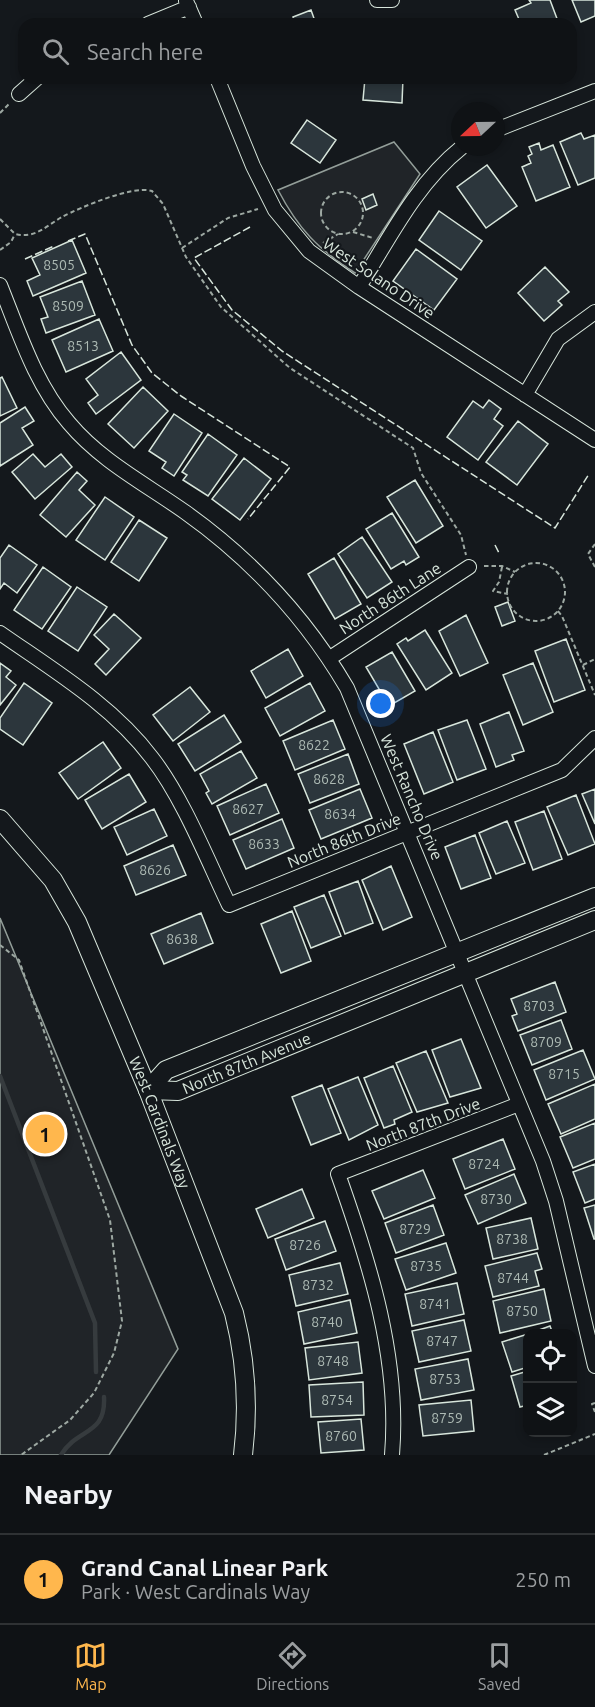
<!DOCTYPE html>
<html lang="en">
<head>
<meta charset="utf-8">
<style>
	body { margin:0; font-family:Ubuntu,sans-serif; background:#1d2022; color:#f1f3f6 }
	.controls { position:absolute; right:18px; bottom:18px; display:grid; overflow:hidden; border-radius:12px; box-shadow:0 3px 9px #0003 }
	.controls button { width:54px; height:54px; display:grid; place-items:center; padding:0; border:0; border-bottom:2px solid #2f3234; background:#0f1215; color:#f1f3f6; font:30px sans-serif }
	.compass { position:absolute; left:451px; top:102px; width:54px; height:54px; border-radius:50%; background:#0f1215; box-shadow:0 3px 9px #0003; rotate:248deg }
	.you { position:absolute; left:381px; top:704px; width:21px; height:21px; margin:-15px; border:4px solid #fff; border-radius:50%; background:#1a73e8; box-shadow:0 0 0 9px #1a73e833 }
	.badge { display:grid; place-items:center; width:39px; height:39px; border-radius:50%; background:#ffb74d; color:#111; font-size:20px; font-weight:700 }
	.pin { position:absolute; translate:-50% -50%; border:3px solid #fff; box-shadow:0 2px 6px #0006 }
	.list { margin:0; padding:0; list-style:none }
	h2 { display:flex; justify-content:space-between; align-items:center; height:78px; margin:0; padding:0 24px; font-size:26px }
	h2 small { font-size:20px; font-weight:400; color:#9b9ea0 }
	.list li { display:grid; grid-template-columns:39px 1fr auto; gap:18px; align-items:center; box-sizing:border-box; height:90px; padding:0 24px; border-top:2px solid #2f3234 }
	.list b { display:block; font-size:22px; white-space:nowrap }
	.list p { margin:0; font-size:20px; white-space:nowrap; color:#9b9ea0 }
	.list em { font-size:20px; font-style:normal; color:#9b9ea0 }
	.icon { flex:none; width:33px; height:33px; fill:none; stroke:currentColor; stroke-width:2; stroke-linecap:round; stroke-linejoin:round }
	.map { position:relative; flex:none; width:595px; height:1455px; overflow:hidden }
	.search { position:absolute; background:#0f1215; box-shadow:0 3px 9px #0003; left:18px; right:18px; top:18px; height:66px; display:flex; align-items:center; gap:15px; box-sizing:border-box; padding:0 21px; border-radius:18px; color:#9b9ea0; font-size:22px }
	.sheet { height:168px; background:#0f1215 }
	nav { display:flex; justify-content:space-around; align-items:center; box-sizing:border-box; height:84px; border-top:2px solid #2f3234; background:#0f1215; font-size:16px; color:#9b9ea0 }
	nav a { display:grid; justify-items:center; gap:3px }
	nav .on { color:#ffb74d }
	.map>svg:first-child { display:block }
	.green { fill:#202428; stroke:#939e99; stroke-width:1.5 }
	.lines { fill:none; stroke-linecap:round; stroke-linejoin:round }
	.stream { stroke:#363b3e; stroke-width:4.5 }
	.building { fill:#2c363c; stroke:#d8e6dc; stroke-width:1.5 }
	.street-casing { stroke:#d8e6dc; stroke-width:16 }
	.secondary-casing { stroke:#d8e6dc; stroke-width:20 }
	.path { stroke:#9da8a2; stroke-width:2; stroke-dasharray:4.5 3; stroke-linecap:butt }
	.street { stroke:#14181c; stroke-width:14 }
	.secondary { stroke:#14181c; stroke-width:18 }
	.fence { stroke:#d8e6dc; stroke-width:1.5; stroke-dasharray:8 3; stroke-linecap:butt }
	.labels { text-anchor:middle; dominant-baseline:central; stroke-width:4.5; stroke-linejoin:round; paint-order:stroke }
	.number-label { font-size:14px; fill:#adbab4 }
	.street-label { font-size:16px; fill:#d8e6dc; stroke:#14181c }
</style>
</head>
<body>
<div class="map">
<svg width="595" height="1455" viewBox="0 0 595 1455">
	<rect width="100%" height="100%" fill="#14181c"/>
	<path class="green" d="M394,142l26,32 -65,99c-37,-24 -56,-43 -77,-83z
		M0,918l178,431 -69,106h-109z"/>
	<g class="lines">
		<path class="stream" d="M0,1076l95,247 1,49
			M61,1455c17,-28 45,-19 43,-58"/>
	</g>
	<path class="building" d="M529,0h21l9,24h-38l-6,-14 16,-7z
		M572,0h23v16l-14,6z
		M311,10l5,14h-21l-2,-7z
		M365,78h38l-1,25 -39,-3z
		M307,120l29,20 -16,23 -29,-20z
		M581,133l3,6 11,-4v43l-17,7 -18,-43z
		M539,143l2,7 12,-5 17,42 -34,14 -14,-34 9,-4 -3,-7 4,-2 -3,-7z
		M487,165l30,41 -31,22 -29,-41z
		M373,194l4,11 -11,5 -4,-11z
		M439,211l43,30 -21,29 -42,-30z
		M72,240l14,33 -53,23 -6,-15 13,-6 -8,-17z
		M416,249l41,30 -23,31 -41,-29z
		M545,267l24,25 -11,9 4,4 -18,16 -26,-28z
		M82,281l13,34 -49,18 -5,-14 7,-2 -8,-20z
		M99,319l14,32 -47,21 -14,-32z
		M121,352l20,28 -45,34 -8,-11 10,-8 -12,-16z
		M2,377l15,31 -17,8v-38z
		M143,387l25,24 -34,37 -26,-24z
		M489,400l12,9 -7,10 9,7 -25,34 -31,-23 26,-36 10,7z
		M25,407l9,14 -12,7 11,17 -33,21v-43z
		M174,414l28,19 -28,43 -12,-8 4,-6 -17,-11z
		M518,421l30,23 -31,41 -31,-23z
		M208,434l29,21 -29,41 -25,-16 4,-5 -5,-3z
		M33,454l12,13 16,-13 11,13 -37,32 -23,-27z
		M244,458l27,21 -31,41 -28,-21z
		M77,472l10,9 -8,9 16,15 -29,32 -26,-22z
		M415,480l28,46 -27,17 -29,-46z
		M105,497l29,20 -29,43 -29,-20z
		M392,513l27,44 -13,8 -2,-4 -13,8 -25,-40z
		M139,520l28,18 -28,43 -28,-19z
		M362,537l30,45 -25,16 -29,-44z
		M9,545l28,20 -20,28 -13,-10 -4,6v-31z
		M334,558l27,46 -26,15 -27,-45z
		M43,567l28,20 -29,42 -28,-19z
		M77,587l30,20 -29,44 -30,-20z
		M508,602l7,19 -13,5 -7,-19z
		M114,614l27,24 -35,37 -11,-11 14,-15 -15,-14z
		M466,615l22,48 -28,13 -21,-45z
		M425,630l27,43 -26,17 -29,-46 9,-6 2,3z
		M566,639l19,51 -31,12 -19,-51z
		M288,649l15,27 -37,22 -15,-27z
		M392,652l23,39 -26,15 -23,-39z
		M0,663l11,8 -5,6 10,8 -16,20z
		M533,663l20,49 -30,13 -20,-50z
		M24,683l28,20 -29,42 -23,-16v-11z
		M310,683l15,28 -45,25 -15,-28z
		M190,687l20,25 -37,29 -20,-26z
		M509,712l15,39 -12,4 2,5 -18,7 -16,-43z
		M224,715l17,27 -46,29 -17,-27z
		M333,720l12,29 -50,21 -12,-29z
		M467,720l19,49 -29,11 -19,-50z
		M433,732l20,50 -29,12 -20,-50z
		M103,742l18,26 -43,31 -19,-26z
		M241,751l16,27 -45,26 -6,-11 3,-2 -9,-17z
		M348,754l11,30 -49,19 -12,-29z
		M129,774l17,28 -44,27 -17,-29z
		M266,784l13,29 -49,22 -13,-29z
		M360,789l12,29 -51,21 -12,-29z
		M595,789v35l-13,-30z
		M576,795l19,49 -27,11 -21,-48z
		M154,809l13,27 -40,19 -13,-28z
		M544,811l18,48 -29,11 -18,-48z
		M282,819l12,29 -48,21 -13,-29z
		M507,821l18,42 -29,11 -17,-41z
		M475,835l16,43 -30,11 -16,-42z
		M173,845l13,30 -50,20 -12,-29z
		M391,866l21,51 -29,13 -21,-50z
		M358,881l15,42 -28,11 -16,-42z
		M324,895l17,41 -30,12 -17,-41z
		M292,911l19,50 -30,12 -20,-49z
		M201,913l12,30 -49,21 -13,-30z
		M555,982l11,30 -48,19 -6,-15 5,-2 -6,-15z
		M561,1020l11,29 -40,16 -12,-30z
		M461,1039l20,49 -31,9 -18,-47z
		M583,1050l12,29 -49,21 -12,-30z
		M426,1051l22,52 -31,9 -21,-49z
		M393,1066l19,46 -18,8 1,4 -11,4 -20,-50z
		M358,1077l20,48 -29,15 -21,-51z
		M595,1084v35l-34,15 -13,-30z
		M322,1085l19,48 -30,12 -19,-48z
		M595,1123v36l-22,9 -13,-31z
		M503,1139l12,30 -50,20 -12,-30z
		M595,1164v35l-10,4 -12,-31z
		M423,1170l12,28 -51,21 -12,-28z
		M514,1174l12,29 -48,21 -13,-29z
		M302,1189l12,29 -46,20 -12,-29z
		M433,1205l11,30 -48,18 -11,-30z
		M595,1205v34h-1l-10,-31z
		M531,1218l7,31 -45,10 -7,-31z
		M325,1221l11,30 -50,19 -11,-31z
		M446,1243l10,30 -50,17 -11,-31z
		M537,1253l5,16 -7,2 4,15 -46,11 -8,-31z
		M340,1263l8,31 -52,12 -7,-31z
		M457,1283l7,31 -52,12 -7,-32z
		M544,1289l7,32 -51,12 -7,-32z
		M350,1300l7,33 -53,11 -6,-32z
		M464,1320l7,31 -52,11 -7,-31z
		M550,1326l3,8h-25z
		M528,1334v33l-16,5 -10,-30z
		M358,1342l4,31 -53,7 -4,-32z
		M468,1359l6,31 -53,10 -6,-31z
		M528,1371v34l-8,2 -9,-31z
		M363,1382l1,33 -53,2 -2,-32z
		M471,1400l3,31 -51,5 -4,-31z
		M361,1419l3,31 -43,3 -3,-31z"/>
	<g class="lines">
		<defs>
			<path id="street" d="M377,0h15
				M186,1l10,23
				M148,24l41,-17
				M217,78l36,88 22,44 34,41 50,36 236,153
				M19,94l18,-16
				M496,130l99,-39
				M0,285c19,47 35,99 69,138 32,38 75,60 116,89 66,47 121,106 162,176l196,473 13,40 39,165
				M359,287c31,-50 57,-103 103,-140
				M525,395l33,-56 37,-27
				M0,633c53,37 112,72 152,125 31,40 55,101 77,147l333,-135 33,-32
				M330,658l139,-91
				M392,1455c8,-96 -22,-191 -54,-281l181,-70"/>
			<g id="secondary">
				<path id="s1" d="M0,819l53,61 24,42 71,168 86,223c12,47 15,93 9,142"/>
				<path d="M148,1090l18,-20 429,-173"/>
				<path id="s2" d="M148,1090l30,1 417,-171"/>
			</g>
		</defs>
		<use href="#street" class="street-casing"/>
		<use href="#secondary" class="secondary-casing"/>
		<path class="path" d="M0,113l9,-9
			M321 213a21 21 0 1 1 42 0a21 21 0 1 1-42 0Z
			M0,219l15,15c20,5 31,-8 47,-17 19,-10 71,-32 90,-26l11,13 23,53 35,50 69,61 123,80 8,25 40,62 5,20
			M353,232l20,6
			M323,243l15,-9
			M182,248l46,-30 30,-9
			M0,250l11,-8 4,-8
			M595,544l-7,10 7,13
			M507 592a29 29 0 1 1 58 0a29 29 0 1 1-58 0Z
			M484,566h18l13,6
			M502,567l-3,15 -6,9 15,3
			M558,611l4,5 33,79
			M583,665l12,-6
			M0,945l19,15 91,260 12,101 -8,32 -20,40 -24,27 -49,35
			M595,1403l-3,1 3,8
			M544,1455l51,-21"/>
		<use href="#street" class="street"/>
		<use href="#secondary" class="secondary"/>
		<path class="fence" d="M250,227l-56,31 38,52 50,41 273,177 34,-54
			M68,241l17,-7 47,111 20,28 29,23 109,71 -42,52
			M25,259l29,-13
			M495,545l4,8"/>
	</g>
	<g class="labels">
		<g class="number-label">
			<text x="59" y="265">8505</text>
			<text x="68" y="306">8509</text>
			<text x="83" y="346">8513</text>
			<text x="314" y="745">8622</text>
			<text x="329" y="779">8628</text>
			<text x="248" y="809">8627</text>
			<text x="340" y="814">8634</text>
			<text x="264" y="844">8633</text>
			<text x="155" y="870">8626</text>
			<text x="182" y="939">8638</text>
			<text x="539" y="1006">8703</text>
			<text x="546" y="1042">8709</text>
			<text x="564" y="1074">8715</text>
			<text x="484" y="1164">8724</text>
			<text x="496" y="1199">8730</text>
			<text x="415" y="1229">8729</text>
			<text x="512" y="1239">8738</text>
			<text x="305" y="1245">8726</text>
			<text x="426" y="1266">8735</text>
			<text x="513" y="1278">8744</text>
			<text x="318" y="1285">8732</text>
			<text x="435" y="1304">8741</text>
			<text x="522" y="1311">8750</text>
			<text x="327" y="1322">8740</text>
			<text x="442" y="1341">8747</text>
			<text x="333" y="1361">8748</text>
			<text x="445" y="1379">8753</text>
			<text x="337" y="1400">8754</text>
			<text x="447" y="1418">8759</text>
			<text x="341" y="1436">8760</text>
		</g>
		<g class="street-label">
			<text transform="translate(379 278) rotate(34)">West Solano Drive</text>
			<text transform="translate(390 598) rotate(-33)">North 86th Lane</text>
			<text transform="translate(412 797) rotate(67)">West Rancho Drive</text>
			<text transform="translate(344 840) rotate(-22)">North 86th Drive</text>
			<text stroke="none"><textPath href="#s2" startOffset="104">North 87th Avenue</textPath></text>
			<text stroke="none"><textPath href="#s1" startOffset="346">West Cardinals Way</textPath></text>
			<text transform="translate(423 1124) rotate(-21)">North 87th Drive</text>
		</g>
	</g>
</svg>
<div class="controls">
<button><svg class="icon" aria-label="locate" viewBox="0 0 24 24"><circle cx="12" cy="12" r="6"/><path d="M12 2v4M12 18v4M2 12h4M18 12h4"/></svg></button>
<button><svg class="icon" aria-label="layers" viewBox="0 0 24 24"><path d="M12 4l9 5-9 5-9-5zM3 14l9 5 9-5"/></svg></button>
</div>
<svg class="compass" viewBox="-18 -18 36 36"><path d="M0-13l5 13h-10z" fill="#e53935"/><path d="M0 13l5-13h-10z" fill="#9b9ea0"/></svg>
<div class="you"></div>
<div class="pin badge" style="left:45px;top:1134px">1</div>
<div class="search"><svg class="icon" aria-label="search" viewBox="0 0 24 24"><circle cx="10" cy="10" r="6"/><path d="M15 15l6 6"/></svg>Search here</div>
</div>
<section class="sheet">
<h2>Nearby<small></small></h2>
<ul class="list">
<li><span class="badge">1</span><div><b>Grand Canal Linear Park</b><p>Park · West Cardinals Way</p></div><em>250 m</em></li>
</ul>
</section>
<nav>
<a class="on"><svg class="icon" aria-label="map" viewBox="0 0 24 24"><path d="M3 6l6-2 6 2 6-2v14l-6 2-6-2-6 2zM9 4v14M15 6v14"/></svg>Map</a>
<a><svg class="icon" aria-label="directions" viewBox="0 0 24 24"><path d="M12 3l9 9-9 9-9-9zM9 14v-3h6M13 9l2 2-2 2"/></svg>Directions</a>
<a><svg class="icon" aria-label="saved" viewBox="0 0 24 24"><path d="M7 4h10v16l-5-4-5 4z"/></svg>Saved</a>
</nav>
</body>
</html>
